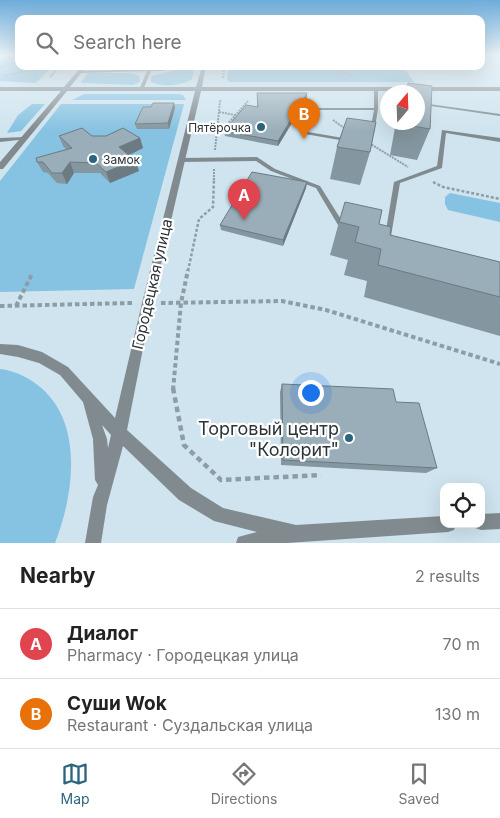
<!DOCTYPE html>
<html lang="en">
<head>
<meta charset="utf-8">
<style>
	body { margin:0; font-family:Inter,sans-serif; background:#f2f2f2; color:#222 }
	.controls { position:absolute; right:15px; bottom:15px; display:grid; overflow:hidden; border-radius:10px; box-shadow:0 5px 20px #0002 }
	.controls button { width:45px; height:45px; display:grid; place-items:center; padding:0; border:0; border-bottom:1px solid #e0e0e0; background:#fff; color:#222; font:25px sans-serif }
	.compass { position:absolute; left:380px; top:85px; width:45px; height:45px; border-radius:50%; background:#fff; box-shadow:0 5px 20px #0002; rotate:19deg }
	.you { position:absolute; left:310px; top:392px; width:18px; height:18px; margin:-12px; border:4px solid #fff; border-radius:50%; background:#1a73e8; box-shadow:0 0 0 8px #1a73e833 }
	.badge { display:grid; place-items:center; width:32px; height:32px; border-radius:50%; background:#2c647e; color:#fff; font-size:16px; font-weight:700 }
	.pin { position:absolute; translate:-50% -41px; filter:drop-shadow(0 1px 2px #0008) }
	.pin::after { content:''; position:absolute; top:26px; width:18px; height:15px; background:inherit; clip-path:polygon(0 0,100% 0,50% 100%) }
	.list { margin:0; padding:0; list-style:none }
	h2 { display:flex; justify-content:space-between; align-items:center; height:65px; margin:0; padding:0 20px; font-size:21px }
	h2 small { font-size:16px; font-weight:400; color:#767676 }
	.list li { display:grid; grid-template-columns:32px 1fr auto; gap:15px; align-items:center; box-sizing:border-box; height:70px; padding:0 20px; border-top:1px solid #e0e0e0 }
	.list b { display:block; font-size:19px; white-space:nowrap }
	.list p { margin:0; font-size:16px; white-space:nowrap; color:#767676 }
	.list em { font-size:16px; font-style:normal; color:#767676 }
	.icon { flex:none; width:28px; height:28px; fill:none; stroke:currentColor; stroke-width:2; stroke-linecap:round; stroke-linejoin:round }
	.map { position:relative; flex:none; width:500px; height:543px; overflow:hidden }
	.search { position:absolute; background:#fff; box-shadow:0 5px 20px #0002; left:15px; right:15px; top:15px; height:55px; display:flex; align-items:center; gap:12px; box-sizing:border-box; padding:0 18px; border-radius:10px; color:#767676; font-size:19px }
	.sheet { height:205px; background:#fff }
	nav { display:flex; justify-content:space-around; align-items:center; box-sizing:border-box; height:70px; border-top:1px solid #e0e0e0; background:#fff; font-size:14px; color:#767676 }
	nav a { display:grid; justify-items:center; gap:2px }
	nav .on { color:#2c647e }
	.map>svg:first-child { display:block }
	.green { fill:#86c2e1 }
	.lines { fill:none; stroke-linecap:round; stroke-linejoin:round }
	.path-far3 { stroke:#8d9da5; stroke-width:2; stroke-dasharray:2 1; stroke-linecap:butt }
	.path-far2 { stroke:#8d9da5; stroke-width:2.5; stroke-dasharray:3 2; stroke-linecap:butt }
	.path-far1 { stroke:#8d9da5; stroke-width:4; stroke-dasharray:4.5 3; stroke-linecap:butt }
	.path { stroke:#8d9da5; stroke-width:4.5; stroke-dasharray:5.5 4; stroke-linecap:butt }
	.service { fill:#818a8e; fill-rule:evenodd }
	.tertiary { fill:#818a8e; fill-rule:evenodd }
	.wall { fill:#84969f }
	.shaded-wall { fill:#6c7a82 }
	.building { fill:#9aaeb9; stroke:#6c7a82 }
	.poi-dot { fill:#2c647e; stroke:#fff; stroke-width:2 }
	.labels { text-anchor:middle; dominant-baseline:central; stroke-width:4.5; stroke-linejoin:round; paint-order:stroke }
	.far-poi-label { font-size:12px; fill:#2c3438; stroke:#fff; text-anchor:end }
	.street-label { font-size:15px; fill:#2c3438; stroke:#fff }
	.near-poi-label { font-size:18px; fill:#2c3438; stroke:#fff; text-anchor:end }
</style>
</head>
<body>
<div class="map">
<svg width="500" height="543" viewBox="0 0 500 543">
	<rect width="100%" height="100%" fill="#cfe4ef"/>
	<path class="green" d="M9,55h10v11h34l-17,17 -36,-2v-20z
		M176,66h19l-3,13c-10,7 -31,8 -41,3v-6l21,-5z
		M229,66h174l11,16h-185l-2,-4z
		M88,73h43l8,3 1,6 -7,3 -50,-2 -2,-1z
		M84,94h94l5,1 3,5h-114z
		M32,104h13l-24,27 -14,2 11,-18z
		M61,104h123l-50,185 -134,3v-111z
		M450,193l50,10v19l-52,-12 -3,-6v-7z
		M0,369c11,1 23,6 32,12 53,34 43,111 23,162h-55z"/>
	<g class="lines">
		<path class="path-far3" d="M332,66l21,11
			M0,67l19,-5
			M3,76l48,-10
			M50,77l10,-11
			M223,78l1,-12
			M219,112l16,3
			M333,120l11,8
			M217,136l31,-35
			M369,143l39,24
			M215,150l5,-49h2
			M214,180v-11"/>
		<path class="path-far2" d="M433,182l10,5 57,12
			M188,271l11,-52 14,-12 1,-29"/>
		<path class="path-far1" d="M161,303l121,-2 44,9 174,54
			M0,306l132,-3
			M16,306l16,-32
			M173,390l8,-87 7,-33"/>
		<path class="path" d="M173,388l11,57 37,35 100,-5"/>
		<path class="service" d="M162,66h4l-3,5h-12l-8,19 -2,1 -2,-1 8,-19 -66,2 -2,-1 2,-1 80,-2z
			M376,88l2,1v20l-4,24 -4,-1 4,-22h-55l-11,22 41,7 3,2 -1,1 -46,-8 -2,-1 12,-25h59v-19z
			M429,104l71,10v2l-69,-10h-2z
			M442,130l58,8v4l-54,-9 -4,35 -42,15 -9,53 -3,2h-2l-1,-2 9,-54 43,-16z
			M25,137h2v2l-27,3v-4z
			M257,157l18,12 45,17 22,35 7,2 1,2 -1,2h-2l-9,-2 -22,-37 -45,-17 -15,-10 -75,1 -3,-2 3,-2z"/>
		<path class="tertiary" d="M82,66h5l-17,21h126l6,-21h4l-4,21h298v4h-299l-49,212 -25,127 64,58 32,20 73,17 148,-9v8h12l-2,6 -6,2 -161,11h-51l2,-6 19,-5 -43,-11 -35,-21 -56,-54 -16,59 -6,38h-16l8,-46 5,-12 -3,-5 -2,-41 -10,-37 -23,-27 -21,-12 -21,-6 -18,-3v-10l18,1 24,7 26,15 47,51 27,-115 53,-212h-128l-64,78h-3v-7l61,-71h-61v-4h64zM102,425l9,10 -3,13 -1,-9z
			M500,513v16l-19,1 -6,-2 -1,-4h7v-10z"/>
	</g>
	<path class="wall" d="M408,83l24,3 -2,43 -13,31 -27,-5 6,-33h22v-30h-13z
		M257,93h50v5l-29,48 -53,-10 -1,-5 33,-24z
		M174,103l1,5 -6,21h-32l-2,-5 16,-17z
		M59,136h33l48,2 3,10 -14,7 10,16 -29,12 -10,-10h-26l-7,11 -10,-1 -9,-10 -5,-1 -6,-10 30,-12 -4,-4z
		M337,147l33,5 -10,33 -30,-6z
		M307,182l-1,6 -23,58 -62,-16 -1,-5z
		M339,222l40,2 11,11 110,27v74l-136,-39 3,-16 -23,-6 4,-15 -18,-5z
		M282,384l114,18 41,66 -11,5 -145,-8 -1,-73z"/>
	<path class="shaded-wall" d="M307,93v5l-29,48v-5z
		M174,103l1,5 -6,21 -1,-6z
		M140,138l3,10 -20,10 -4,-11z
		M135,160l4,11 -29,12 -4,-11z
		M70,162l4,11 -7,11 -5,-11z
		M307,182l-1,6 -23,58v-6z"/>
	<path class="building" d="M408,83l24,3 -2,43 -29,-5v-2h17v-30h-11z
		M257,93h50l-29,48 -54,-10 22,-26 12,2z
		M153,103h21l-6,20 -33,1 8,-17h8z
		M347,118l29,4 -6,30 -33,-5z
		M82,128l10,8h14l17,-8 17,10 -21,9 16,13 -29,12 -10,-9 -26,-1 -8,11h-10l-9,-11h-6l-1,-4 36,-10 -13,-12z
		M252,172l55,10 -24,58 -63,-15z
		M345,202l37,8 -3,14 12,3 -1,8 110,27v35l-122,-32 3,-16 -26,-7 4,-15 -20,-5z
		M282,384l111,5 3,13 23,1 18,65 -154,-8z"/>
	<linearGradient id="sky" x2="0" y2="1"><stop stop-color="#6dacda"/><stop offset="0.42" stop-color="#e9f3f8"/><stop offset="1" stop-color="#e9f3f8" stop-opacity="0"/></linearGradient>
	<rect width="500" height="131" fill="url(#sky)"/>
	<g class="poi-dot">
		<circle cx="261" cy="127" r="5"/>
		<circle cx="93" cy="159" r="5"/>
		<circle cx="349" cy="438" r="5"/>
	</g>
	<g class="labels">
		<g class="far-poi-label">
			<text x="251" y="127">Пятёрочка</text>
			<text x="103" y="159" text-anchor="start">Замок</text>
		</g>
		<g class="street-label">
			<text transform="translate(152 284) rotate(-77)">Городецкая улица</text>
		</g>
		<g class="near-poi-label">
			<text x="339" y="428">Торговый центр<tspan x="339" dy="21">"Колорит"</tspan></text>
		</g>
	</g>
</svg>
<div class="controls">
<button><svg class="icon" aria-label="locate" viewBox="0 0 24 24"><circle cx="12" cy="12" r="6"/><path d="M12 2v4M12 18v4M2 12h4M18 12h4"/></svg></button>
</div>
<svg class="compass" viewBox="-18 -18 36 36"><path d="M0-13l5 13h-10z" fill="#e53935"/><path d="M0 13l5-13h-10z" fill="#767676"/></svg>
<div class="you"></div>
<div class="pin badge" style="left:244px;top:220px;background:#e0444e">A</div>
<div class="pin badge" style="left:304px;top:139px;background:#e8710a">B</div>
<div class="search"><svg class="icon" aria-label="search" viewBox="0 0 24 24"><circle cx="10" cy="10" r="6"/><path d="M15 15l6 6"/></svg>Search here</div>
</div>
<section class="sheet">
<h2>Nearby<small>2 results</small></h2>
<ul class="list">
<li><span class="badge" style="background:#e0444e">A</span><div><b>Диалог</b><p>Pharmacy · Городецкая улица</p></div><em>70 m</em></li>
<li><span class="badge" style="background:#e8710a">B</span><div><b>Суши Wok</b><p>Restaurant · Суздальская улица</p></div><em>130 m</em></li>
</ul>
</section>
<nav>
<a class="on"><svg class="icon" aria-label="map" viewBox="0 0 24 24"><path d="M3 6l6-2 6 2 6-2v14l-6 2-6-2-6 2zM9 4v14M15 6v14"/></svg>Map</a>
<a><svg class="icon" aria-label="directions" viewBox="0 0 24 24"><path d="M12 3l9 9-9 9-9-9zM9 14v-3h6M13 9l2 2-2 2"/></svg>Directions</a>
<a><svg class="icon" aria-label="saved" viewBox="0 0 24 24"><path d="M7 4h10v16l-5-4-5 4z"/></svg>Saved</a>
</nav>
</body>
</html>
